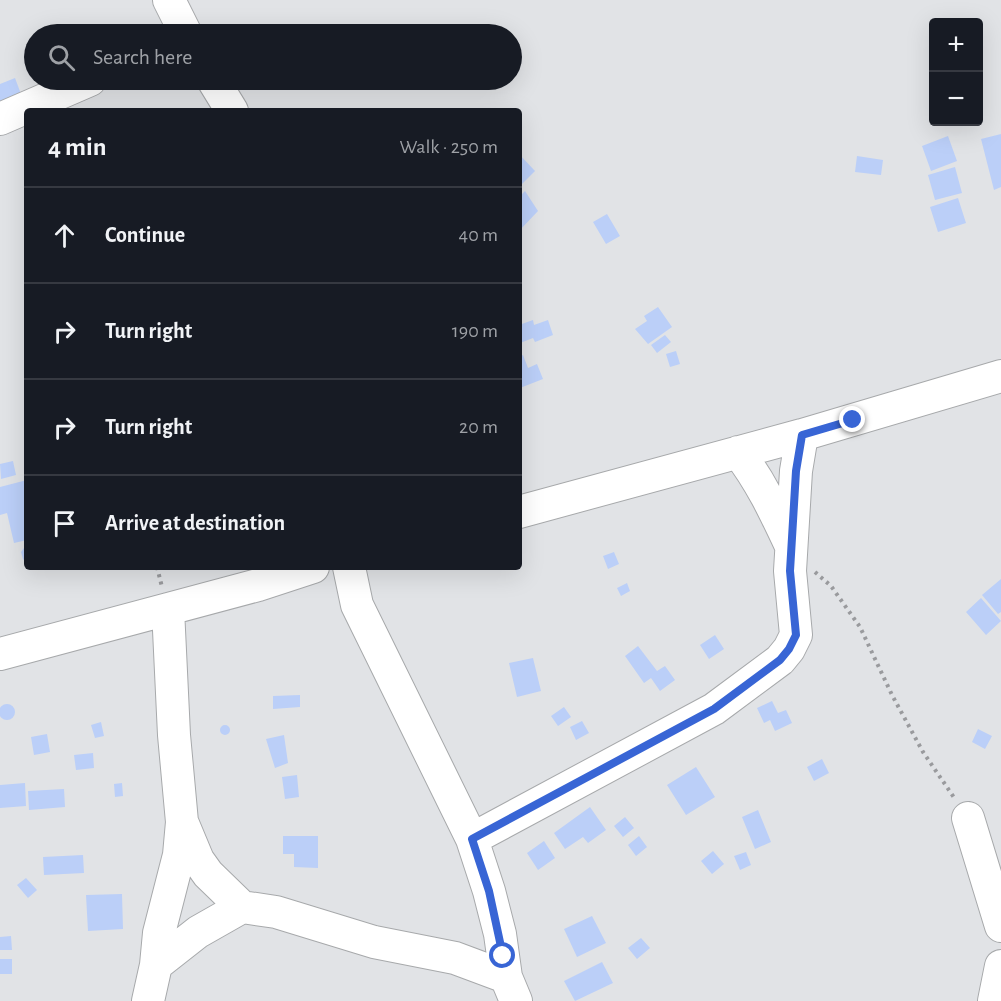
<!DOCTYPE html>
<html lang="en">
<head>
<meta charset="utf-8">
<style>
	body { margin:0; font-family:"Alegreya Sans",sans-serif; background:#242831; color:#f1f3f6 }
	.controls { position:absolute; right:18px; top:18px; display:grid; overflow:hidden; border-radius:6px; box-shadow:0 6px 24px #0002 }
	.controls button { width:54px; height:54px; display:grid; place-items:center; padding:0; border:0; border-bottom:2px solid #363941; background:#171b24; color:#f1f3f6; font:30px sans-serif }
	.stop { position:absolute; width:18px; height:18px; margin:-14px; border:4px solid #3865d5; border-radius:50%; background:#fff }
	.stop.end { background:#3865d5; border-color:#fff; box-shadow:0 2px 6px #0008 }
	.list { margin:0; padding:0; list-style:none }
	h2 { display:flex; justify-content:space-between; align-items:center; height:78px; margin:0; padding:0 24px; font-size:26px }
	h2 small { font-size:20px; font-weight:400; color:#9ea1a6 }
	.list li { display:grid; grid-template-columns:39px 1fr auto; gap:18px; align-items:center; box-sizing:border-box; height:96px; padding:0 24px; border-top:2px solid #363941 }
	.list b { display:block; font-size:22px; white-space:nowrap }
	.list em { font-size:20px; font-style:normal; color:#9ea1a6 }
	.icon { flex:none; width:33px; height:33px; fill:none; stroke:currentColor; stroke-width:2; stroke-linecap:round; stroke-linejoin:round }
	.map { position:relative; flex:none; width:1001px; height:1001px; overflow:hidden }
	.search { position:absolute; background:#171b24; box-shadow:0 6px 24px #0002; left:24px; top:24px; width:498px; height:66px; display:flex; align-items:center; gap:15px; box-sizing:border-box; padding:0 21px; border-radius:33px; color:#9ea1a6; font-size:22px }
	.panel { position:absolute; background:#171b24; box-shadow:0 6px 24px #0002; left:24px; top:108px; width:498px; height:462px; border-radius:6px }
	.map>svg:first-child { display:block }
	.building { fill:#bbcff8 }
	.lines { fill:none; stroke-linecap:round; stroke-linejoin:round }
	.minor-casing { stroke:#a7a9ab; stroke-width:34 }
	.path { stroke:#999a9d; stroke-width:4; stroke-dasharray:3 4.5; stroke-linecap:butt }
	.minor { stroke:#fff; stroke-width:32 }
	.route { stroke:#3865d5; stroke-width:8 }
</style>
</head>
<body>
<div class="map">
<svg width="1001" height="1001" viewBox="0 0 1001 1001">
	<rect width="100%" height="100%" fill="#e1e3e6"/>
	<path class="building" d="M15,78l6,16 -21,9v-19z
		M1001,134v53l-7,3 -13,-51z
		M948,136l9,25 -26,10 -9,-25z
		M519,154l16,17 -16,16z
		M857,156l26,4 -2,15 -26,-3z
		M955,167l7,26 -27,7 -7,-25z
		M525,191l13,20 -19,20v-34z
		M958,198l8,25 -28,9 -8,-25z
		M607,214l13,22 -14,8 -13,-22z
		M658,307l14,20 -24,17 -13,-15 12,-8 -3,-5z
		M533,320l1,5 14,-5 5,15 -18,7 -2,-4 -13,5 -1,-18z
		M665,335l6,7 -14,11 -6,-8z
		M676,351l4,13 -10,3 -4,-13z
		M523,355l5,13 9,-4 6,15 -23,9 -1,-31z
		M13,461l3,14 -15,4 -1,-15z
		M27,480v60l-13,3 -7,-30 -7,2v-28z
		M27,544v19l-4,-4 -2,-7z
		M614,552l5,12 -11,5 -5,-13z
		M1001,579v33l-3,2 -16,-19z
		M627,583l3,8 -9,5 -4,-8z
		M981,598l20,23 -15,14 -20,-23z
		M715,635l9,14 -15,10 -9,-14z
		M638,646l19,25 8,-5 10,14 -15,11 -9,-13 -7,5 -19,-27z
		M533,658l8,33 -24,6 -8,-34z
		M300,695v12l-27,2v-13z
		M772,701l6,12 8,-3 6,13 -17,8 -5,-11 -6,3 -7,-15z
		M-1 712a8 8 0 1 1 16 0a8 8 0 1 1-16 0Z
		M564,707l7,10 -13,9 -7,-10z
		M582,721l7,12 -13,7 -6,-13z
		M101,722l3,14 -9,2 -4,-13z
		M220 730a5 5 0 1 1 10 0a5 5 0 1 1-10 0Z
		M978,729l14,7 -7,13 -13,-7z
		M47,734l3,18 -16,3 -3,-18z
		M284,735l4,28 -13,5 -9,-29z
		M93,753l1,15 -18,2 -2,-15z
		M822,759l7,14 -15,8 -7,-14z
		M696,767l19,30 -29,18 -19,-30z
		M297,775l2,22 -14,2 -3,-22z
		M25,783l1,23 -26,2v-23z
		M122,783l1,13 -8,1 -1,-13z
		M64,789l1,18 -36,3 -1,-19z
		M590,807l16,23 -18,13 -5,-6 -18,12 -11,-16z
		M758,810l13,32 -16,7 -13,-32z
		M625,817l9,11 -11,9 -9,-11z
		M283,836h35v32l-24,-1v-13h-11z
		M639,836l8,11 -11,9 -8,-11z
		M544,841l11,17 -17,12 -11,-17z
		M713,851l11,13 -12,10 -11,-13z
		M746,852l5,13 -11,5 -6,-14z
		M83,855l1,18 -40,2 -1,-18z
		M26,878l11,12 -9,8 -11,-13z
		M122,894l1,35 -35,2 -2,-36z
		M592,916l14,27 -29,14 -13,-28z
		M11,936l1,14h-12v-13z
		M641,938l9,10 -13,11 -9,-11z
		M0,959h12v15h-12z
		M602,962l11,21 -38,18 -11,-20z"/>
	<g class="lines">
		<defs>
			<path id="minor" d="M169,0l17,34
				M213,80l19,31
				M0,119l90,-39
				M738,452c22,28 37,60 52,92
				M519,512l283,-77 199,-59
				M349,567l8,38 115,234 17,52 11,43 6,43 10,24
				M0,654l258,-69 55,-18
				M968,818l33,108
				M183,824l15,36 10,14 34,33
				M472,839l242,-130 66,-49 9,-11 7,-14 -6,-64 6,-100 6,-36
				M156,965l42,-33 44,-25 34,5 98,30 81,16 51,19
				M148,1001l8,-36 3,-32 20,-78 3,-33 -8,-87 -6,-126
				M994,1001l7,-35"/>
		</defs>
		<use href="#minor" class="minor-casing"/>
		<path class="path" d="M157,567l5,20
			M815,572l16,14 29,41 32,68 31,57 32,47"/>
		<use href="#minor" class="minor"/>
	</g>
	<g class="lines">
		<path class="route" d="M503,956l-14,-65 -17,-52 242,-130 66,-49 9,-11 7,-14 -6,-64 6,-100 6,-36 51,-15"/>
	</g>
</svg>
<div class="controls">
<button>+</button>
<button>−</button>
</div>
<div class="stop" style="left:503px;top:956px"></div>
<div class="stop end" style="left:853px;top:420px"></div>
<div class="search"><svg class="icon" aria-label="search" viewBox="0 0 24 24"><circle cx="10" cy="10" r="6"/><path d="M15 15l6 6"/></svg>Search here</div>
<section class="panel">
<h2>4 min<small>Walk · 250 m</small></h2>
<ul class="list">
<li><svg class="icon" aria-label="ahead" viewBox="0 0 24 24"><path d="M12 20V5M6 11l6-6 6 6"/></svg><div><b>Continue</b></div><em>40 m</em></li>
<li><svg class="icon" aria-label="right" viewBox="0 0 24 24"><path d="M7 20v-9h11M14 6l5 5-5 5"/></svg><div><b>Turn right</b></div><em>190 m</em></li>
<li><svg class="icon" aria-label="right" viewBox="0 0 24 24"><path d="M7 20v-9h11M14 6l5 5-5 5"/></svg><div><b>Turn right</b></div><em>20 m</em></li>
<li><svg class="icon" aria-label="arrive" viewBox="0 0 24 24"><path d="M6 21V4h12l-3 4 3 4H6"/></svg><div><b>Arrive at destination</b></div></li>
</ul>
</section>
</div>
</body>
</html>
